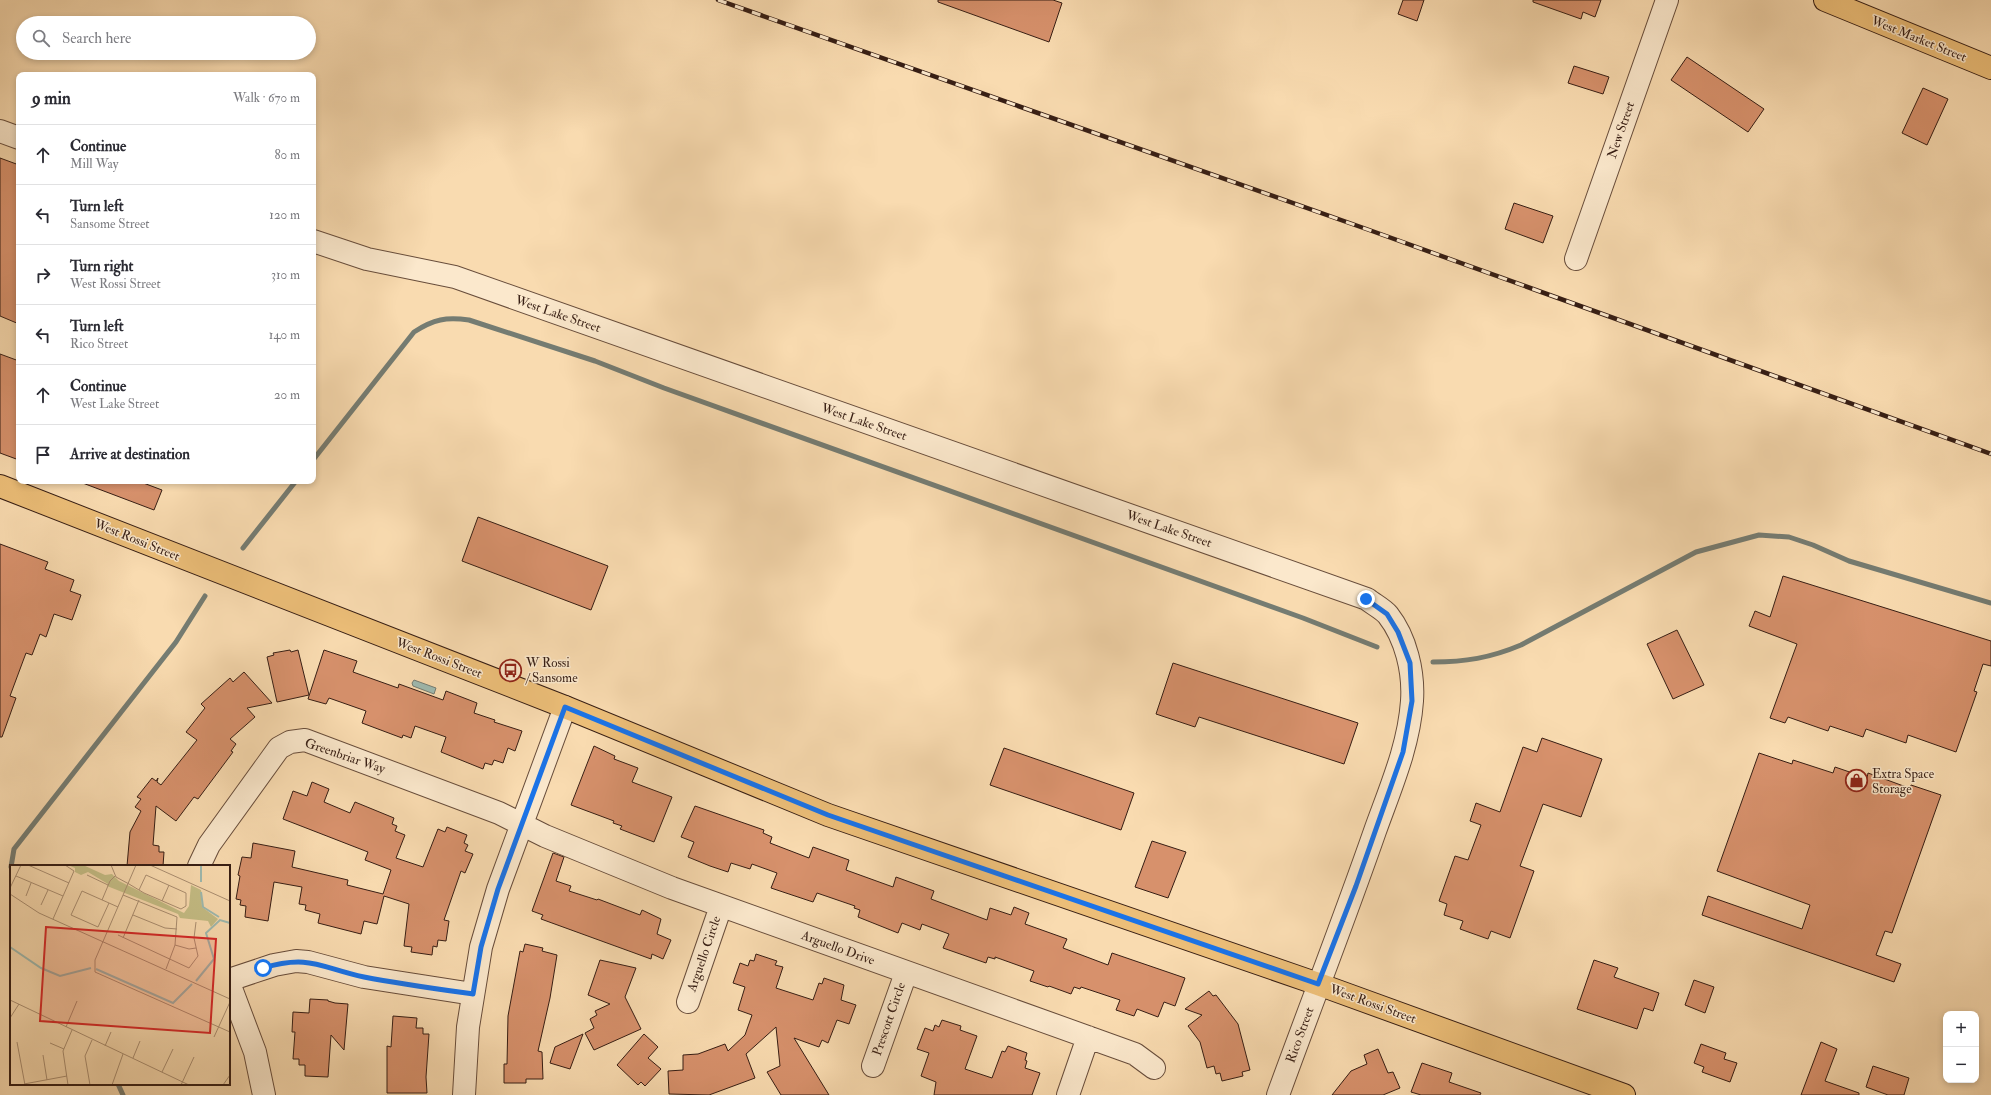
<!DOCTYPE html>
<html lang="en">
<head>
<meta charset="utf-8">
<style>
	body { margin:0; font-family:"IM FELL Double Pica",serif; background:#f2f2f3; color:#2b2b33 }
	.controls { position:absolute; right:12px; bottom:12px; display:grid; overflow:hidden; border-radius:8px; box-shadow:0 2px 6px #0003 }
	.controls button { width:36px; height:36px; display:grid; place-items:center; padding:0; border:0; border-bottom:1px solid #e1e1e2; background:#fff; color:#2b2b33; font:20px sans-serif }
	.stop { position:absolute; width:12px; height:12px; margin:-9px; border:3px solid #1a73e8; border-radius:50%; background:#fff }
	.stop.end { background:#1a73e8; border-color:#fff; box-shadow:0 1px 4px #0008 }
	.list { margin:0; padding:0; list-style:none }
	h2 { display:flex; justify-content:space-between; align-items:center; height:52px; margin:0; padding:0 16px; font-size:17px }
	h2 small { font-size:13px; font-weight:400; color:#7c7c81 }
	.list li { display:grid; grid-template-columns:26px 1fr auto; gap:12px; align-items:center; box-sizing:border-box; height:60px; padding:0 16px; border-top:1px solid #e1e1e2 }
	.list b { display:block; font-size:15px; white-space:nowrap }
	.list p { margin:0; font-size:13px; white-space:nowrap; color:#7c7c81 }
	.list em { font-size:13px; font-style:normal; color:#7c7c81 }
	.icon { flex:none; width:22px; height:22px; fill:none; stroke:currentColor; stroke-width:2; stroke-linecap:round; stroke-linejoin:round }
	.map { position:relative; flex:none; width:1991px; height:1095px; overflow:hidden }
	.search { position:absolute; background:#fff; box-shadow:0 2px 6px #0003; left:16px; top:16px; width:300px; height:44px; display:flex; align-items:center; gap:10px; box-sizing:border-box; padding:0 14px; border-radius:22px; color:#7c7c81; font-size:15px }
	.panel { position:absolute; background:#fff; box-shadow:0 2px 6px #0003; left:16px; top:72px; width:300px; height:412px; border-radius:8px }
	.map>svg:first-child { display:block }
	.water { fill:#9ebab0; stroke:#757c72 }
	.lines { fill:none; stroke-linecap:round; stroke-linejoin:round }
	.stream { stroke:#757c72; stroke-width:5 }
	.building { fill:#d7916c; stroke:#371e14 }
	.minor-casing { stroke:#684d3b; stroke-width:24 }
	.major-casing { stroke:#371e14; stroke-width:24 }
	.minor { stroke:#fbe8cc; stroke-width:22 }
	.major { stroke:#ecbe78; stroke-width:22 }
	.rail-casing { stroke:#371e14; stroke-width:4.5 }
	.rail { stroke:#fbe8cc; stroke-width:3; stroke-dasharray:9; stroke-linecap:butt }
	.route { stroke:#1a73e8; stroke-width:5 }
	.labels { text-anchor:middle; dominant-baseline:central; stroke-width:3; stroke-linejoin:round; paint-order:stroke }
	.street-label { font-size:13px; fill:#371e14; stroke:#fbe8cc }
	.poi-label { font-size:13px; fill:#371e14; stroke:#fbe8cc; text-anchor:start }
	.inset-river { fill:none; stroke:#9ebab0; stroke-width:2 }
	.inset-road { fill:none; stroke:#ab8f72; stroke-width:1 }
	.view { fill:#d62828; fill-opacity:0.15; stroke:#d62828; stroke-width:2 }
	.inset-edge { fill:none; stroke:#371e14; stroke-width:2 }
</style>
</head>
<body>
<div class="map">
<svg width="1991" height="1095" viewBox="0 0 1991 1095">
	<rect width="100%" height="100%" fill="#f9dbb0"/>
	<filter id="stains"><feTurbulence type="fractalNoise" baseFrequency=".005" numOctaves="4"/><feColorMatrix values="0 0 0 0 .2 0 0 0 0 .09 0 0 0 0 .02 0 0 0 .5 -.17"/></filter>
	<radialGradient id="worn" r=".72"><stop offset=".6" stop-color="#630" stop-opacity="0"/><stop offset="1" stop-color="#630" stop-opacity=".3"/></radialGradient>
	<path class="water" d="M414,680l22,8 -2,6 -21,-8 -1,-3z"/>
	<g class="lines">
		<path class="stream" d="M313,460l101,-128c20,-13 32,-15 55,-12l126,41 69,27 639,230 74,29
			M243,548l53,-67
			M1433,662c32,0 57,-4 88,-17l175,-93 63,-17 30,2 24,8 36,16 142,42
			M11,867l3,-18 162,-207 29,-46
			M118,1084l5,11"/>
	</g>
	<path class="building" d="M938,0h115l9,3 -13,39 -111,-40z
		M1403,0h21l-7,21 -19,-7z
		M1533,0h68l-6,17 -12,-5 -2,7 -48,-17z
		M1687,57l77,52 -16,23 -77,-52z
		M1574,66l35,11 -6,17 -35,-11z
		M1923,88l25,11 -21,46 -25,-12z
		M0,158l19,7v159l-19,-8z
		M1514,203l39,13 -10,27 -38,-14z
		M0,354l19,7v99l-19,-7z
		M80,481h58l24,9 -8,20 -74,-28z
		M478,517l130,49 -17,44 -129,-49z
		M0,544l48,18 -3,7 29,11 -4,11 11,4 -9,25 -18,-6 -8,23 -6,-3 -8,21 -6,-2 -16,43 6,2 -14,39h-2z
		M1783,576l208,65v25l-8,-2 -9,27 3,1 -21,60 -48,-17 -2,8 -40,-14 -3,8 -33,-11 -2,5 -40,-14 -3,6 -15,-5 27,-74 -48,-18 6,-15 15,6z
		M1677,630l27,55 -31,14 -26,-55z
		M290,650l1,2 7,-2 11,45 -32,7 -10,-45 7,-2 -1,-2z
		M324,650l33,11 -4,11 45,16 1,-4 44,16 3,-9 31,12 -3,10 21,7 -1,2 28,9 -7,20 -7,-3 -5,15 -9,-3 -2,5 -7,-2 -2,6 -42,-17 5,-15 -31,-11 -4,12 -8,-3 -1,3 -40,-15 4,-12 -37,-13 -3,6 -18,-5z
		M1173,663l185,60 -14,41 -145,-47 -4,10 -39,-13z
		M244,672l28,31 -25,5 8,9 -25,22 6,5 -5,7 2,1 -35,47 -4,-2 -18,24 -20,-15 -3,39 6,1v6h5l-1,14h-36l3,-34 11,-21 -6,-4 6,-8 -4,-2 15,-19 4,3 2,-3 -1,4 4,3 36,-45 -11,-8 19,-24 -4,-4 29,-26 3,4z
		M1542,738l60,21 -21,58 -38,-13 -23,62 14,5 -24,67 -19,-7 -3,8 -28,-10 3,-8 -19,-6 3,-11 -8,-3 16,-45 13,4 13,-35 -11,-4 6,-18 24,9 23,-65 14,5z
		M594,746l21,10 -1,3 24,9 -6,14 40,15 -18,45 -34,-13 2,-3 -9,-3 1,-2 -43,-16z
		M1004,748l130,45 -13,37 -131,-45z
		M1759,753l33,11 1,-4 40,13 2,-6 32,11 1,-5 41,15 2,-3 30,10 -49,138 -7,-2 -9,24 25,9 -7,18 -192,-67 6,-19 94,33 8,-24 -93,-34z
		M312,782l17,7 -5,13 26,11 5,-11 39,16 -2,6 5,2 -2,5 10,4 -9,23 27,9 15,-38 7,3 2,-5 20,8 -3,8 4,2 -3,6 8,3 -8,19 -4,-2 -17,49 5,1 -3,20 -8,-1 -1,7 -4,-1 -1,9 -21,-3 1,-5 -8,-1 5,-42 -25,-8 -7,28 -13,-3 -3,13 -43,-11 2,-9 -15,-4 1,-5 -7,-1 3,-17 -28,-5 -6,39 -23,-4 1,-11 -6,-1 1,-5 -5,-1 4,-23 -2,-1 4,-18 9,1 2,-15 42,8 -3,16 56,13 -1,5 36,9 8,-24 -26,-10 3,-8 -85,-33 10,-28 14,5z
		M695,806l69,24 -1,3 9,4 -2,6 39,15 4,-11 36,13 -3,10 47,17 3,-10 38,14 -3,8 56,21 3,-12 21,7 3,-8 15,6 -4,11 42,15 -4,9 45,17 4,-12 73,25 -10,28 -11,-4 -6,15 -21,-8 -3,7 -18,-6 4,-10 -39,-13 -1,2 -6,-2 -3,7 -22,-8 -1,1 -18,-6 4,-10 -39,-14v2l-7,-2 -2,6 -43,-15 6,-14 -27,-10 -2,6 -18,-7 -4,10 -40,-16 2,-7 -6,-2 1,-2 -38,-13 -4,9 -42,-14 6,-15 -25,-9 -2,5 -19,-6 -3,9 -18,-6 -22,-9 6,-15 -13,-5z
		M1152,841l34,11 -18,46 -33,-11z
		M553,853l11,4 -8,24 15,5 -2,5 28,9 1,-1 42,16 2,-5 19,9 -4,15 14,6 -8,19 -11,-5 -1,5 -110,-40 2,-4 -11,-4z
		M525,944l18,4 -1,3 15,4 -7,43 -12,53 4,1 1,27h-17v4h-22v-19h3l1,-48 12,-65 3,1z
		M756,954l21,7 -2,4 8,2 -7,21 37,12 6,-17 3,1 2,-6 20,7 -3,15 15,5 -7,19 -12,-4 -9,23 -6,-3 -3,7 -25,-9 35,57h-48l-14,-23 13,-6 -4,-39 -30,27 9,24 -46,17 -40,-1 -1,-23 15,-1v-15l15,-1 27,-10 3,7 17,-16 7,-20 -14,-5 7,-23 -12,-4 7,-20 8,3 2,-6 4,1z
		M600,960l36,8 -11,29 16,32 -47,21 -9,-17 9,-5 -4,-9 7,-4 -2,-4 15,-7 -22,-9z
		M1594,960l24,8 -4,9 45,16 -6,18 -9,-3 -7,21 -60,-20z
		M1694,980l20,7 -9,26 -20,-8z
		M1209,991l4,5 3,-1 22,29 12,46 -8,2 1,4 -21,5 -2,-8 -4,1 -2,-8 -7,2 -7,-26 -12,-16 14,-11 -17,-6z
		M310,999l18,1v1l7,2 13,1 -4,46 -13,-15 -3,42 -23,-1v-11h-6v-6h-6l2,-27h-3l1,-20 16,1z
		M393,1016l24,2 -1,10h7v6h6l-3,43 1,16h-40v-47l4,1z
		M942,1020l19,6 -1,4 17,6 -12,33 27,9 10,-27 3,1 3,-6 19,7 -2,7 2,1 -2,7 15,5 -8,22h-98l2,-13 -15,-6 8,-23 -12,-4 8,-21 8,3 2,-6 4,2z
		M583,1034l-13,35 -20,-6 5,-16z
		M644,1034l14,13 -10,11 13,11 -16,17 -4,-4 -3,3 -21,-20z
		M1821,1042l16,7 -12,32 34,12v2h-58z
		M1701,1044l25,9 -2,6 13,4 -7,19 -28,-10 2,-5 -10,-4z
		M1378,1049l10,24 5,-1 7,16 -17,7h-51l19,-24 16,-7 -3,-9z
		M1422,1063l30,10 -3,9 32,11 -1,2h-59l-10,-3z
		M1873,1066l36,12 -5,17h-16l-22,-8z"/>
	<g class="lines">
		<defs>
			<path id="minor" d="M0,131l19,7
				M313,241l54,18 88,18 912,322c6,5 16,10 21,16 18,23 26,57 24,86 -3,45 -22,88 -37,130 -31,89 -65,176 -97,264
				M1576,259l91,-259
				M199,866l10,-21 70,-97 11,-6 15,-2 194,73 46,23 127,52 463,166 19,14
				M229,980l45,-15 22,-4 12,1 56,15 109,17
				M229,983l26,69 9,43
				M688,1002l33,-96
				M873,1066l33,-93
				M464,1095l4,-68 13,-80 17,-58 67,-182
				M1068,1095l20,-58"/>
			<path id="major" d="M1825,0l166,68
				M0,486l565,221 263,108 490,169 306,111"/>
		</defs>
		<use href="#minor" class="minor-casing"/>
		<use href="#major" class="major-casing"/>
		<use href="#minor" class="minor"/>
		<use href="#major" class="major"/>
		<defs>
			<path id="rail" d="M718,0l654,231 619,223"/>
		</defs>
		<use href="#rail" class="rail-casing"/>
		<use href="#rail" class="rail"/>
	</g>
	<g class="lines">
		<path class="route" d="M263,968c47,-14 58,0 101,9 36,7 73,12 109,17l8,-47 17,-58 67,-182 263,108 490,169 38,-98 47,-134 9,-51 -2,-38 -12,-31 -11,-18 -21,-15"/>
	</g>
	<defs>
		<symbol id="bus-ring" viewBox="-11 -11 22 22"><circle r="9.5" fill="#fbe8cc" stroke="#8f2418" stroke-width="1.5"/><path d="M-5-6H5V4H4V6H2V4H-2V6H-4V4H-5ZM-3.5-4V0h7V-4ZM-3.5 1.2v1.5H-2V1.2ZM2 1.2v1.5H3.5V1.2Z" fill="#8f2418"/></symbol>
		<symbol id="shop-ring" viewBox="-11 -11 22 22"><circle r="9.5" fill="#fbe8cc" stroke="#8f2418" stroke-width="1.5"/><path d="M-5-2.5h2.3a2.7 3.5 0 0 1 5.4 0H5L5.5 6h-11ZM-1.5-2.5h3a1.5 2.3 0 0 0-3 0Z" fill="#8f2418"/></symbol>
	</defs>
	<g fill-rule="evenodd">
		<use href="#bus-ring" x="498" y="658" width="25" height="25"/>
		<use href="#shop-ring" x="1844" y="768" width="25" height="25"/>
	</g>
	<g class="labels">
		<g class="street-label">
			<text transform="translate(1919 39) rotate(22)">West Market Street</text>
			<text transform="translate(1621 130) rotate(-71)">New Street</text>
			<text transform="translate(558 314) rotate(19)">West Lake Street</text>
			<text transform="translate(864 422) rotate(19)">West Lake Street</text>
			<text transform="translate(1169 529) rotate(19)">West Lake Street</text>
			<text transform="translate(137 540) rotate(22)">West Rossi Street</text>
			<text transform="translate(439 658) rotate(21)">West Rossi Street</text>
			<text transform="translate(345 756) rotate(19)">Greenbriar Way</text>
			<text transform="translate(838 948) rotate(20)">Arguello Drive</text>
			<text transform="translate(704 954) rotate(-71)">Arguello Circle</text>
			<text transform="translate(1373 1004) rotate(20)">West Rossi Street</text>
			<text transform="translate(889 1019) rotate(-71)">Prescott Circle</text>
			<text transform="translate(1300 1035) rotate(-70)">Rico Street</text>
		</g>
		<g class="poi-label">
			<text x="526" y="663">W Rossi<tspan x="526" dy="15">/ Sansome</tspan></text>
			<text x="1872" y="774">Extra Space<tspan x="1872" dy="15">Storage</tspan></text>
		</g>
	</g>
	<g transform="translate(10 865)">
		<rect width="220" height="220" fill="#f9dbb0"/>
		<path d="M58,0h15l22,10 7,-1 7,7 65,32 5,-7 2,-21 10,5 1,17 16,12 -7,8 -3,-6 -28,-3 -2,-4 -71,-28 1,-2 -20,-12 -7,3 -6,-3v-4z" fill="#c5be86"/>
		<path class="inset-river" d="M191,17v-17M191,27l2,15 16,10M0,82l31,21 19,8 31,-8M86,104l77,34 19,-19M186,116l18,-22 -8,-26 14,-13 10,3"/>
		<path class="inset-road" d="M18,0l41,18M101,0l5,12 13,7M126,0l-41,95v12l135,60M140,0l80,36M77,10l21,10M6,11l47,20M119,19l15,9 37,16 5,-3v-13l-40,-18 -7,15M0,23l11,-23M0,29l29,19 191,86M113,30l54,22 -2,28 -9,24M16,31l5,-13M92,35l8,-19 5,-5M152,36l7,-16M99,38l-11,24 -27,-12 11,-24 36,16M31,40l7,-15M123,50l32,13 12,1M43,54l21,-48 -9,-6M108,70l71,33 9,-12 -4,-18 2,-16M113,73l16,-38M165,80l14,4 7,-1M0,135l179,85M0,153l9,-14M56,162l11,-26M204,172l16,-35M7,177l8,43M40,178l14,6M95,181l6,-14M33,190l4,25M123,193l7,-17M152,207l11,-23M14,219l43,-8M58,220l-5,-34 9,-21M80,220l-5,-29 7,-16M102,220l11,-31M171,220l13,-28M213,220l7,-10"/>
		<path class="view" d="M36,62l170,12 -6,94 -170,-12z"/>
		<rect width="220" height="220" class="inset-edge"/>
	</g>
	<rect width="100%" height="100%" filter="url(#stains)"/>
	<rect width="100%" height="100%" fill="url(#worn)"/>
</svg>
<div class="controls">
<button>+</button>
<button>−</button>
</div>
<div class="stop" style="left:263px;top:968px"></div>
<div class="stop end" style="left:1366px;top:599px"></div>
<div class="search"><svg class="icon" aria-label="search" viewBox="0 0 24 24"><circle cx="10" cy="10" r="6"/><path d="M15 15l6 6"/></svg>Search here</div>
<section class="panel">
<h2>9 min<small>Walk · 670 m</small></h2>
<ul class="list">
<li><svg class="icon" aria-label="ahead" viewBox="0 0 24 24"><path d="M12 20V5M6 11l6-6 6 6"/></svg><div><b>Continue</b><p>Mill Way</p></div><em>80 m</em></li>
<li><svg class="icon" aria-label="left" viewBox="0 0 24 24"><path d="M17 20v-9H6M10 6l-5 5 5 5"/></svg><div><b>Turn left</b><p>Sansome Street</p></div><em>120 m</em></li>
<li><svg class="icon" aria-label="right" viewBox="0 0 24 24"><path d="M7 20v-9h11M14 6l5 5-5 5"/></svg><div><b>Turn right</b><p>West Rossi Street</p></div><em>310 m</em></li>
<li><svg class="icon" aria-label="left" viewBox="0 0 24 24"><path d="M17 20v-9H6M10 6l-5 5 5 5"/></svg><div><b>Turn left</b><p>Rico Street</p></div><em>140 m</em></li>
<li><svg class="icon" aria-label="ahead" viewBox="0 0 24 24"><path d="M12 20V5M6 11l6-6 6 6"/></svg><div><b>Continue</b><p>West Lake Street</p></div><em>20 m</em></li>
<li><svg class="icon" aria-label="arrive" viewBox="0 0 24 24"><path d="M6 21V4h12l-3 4 3 4H6"/></svg><div><b>Arrive at destination</b></div></li>
</ul>
</section>
</div>
</body>
</html>
